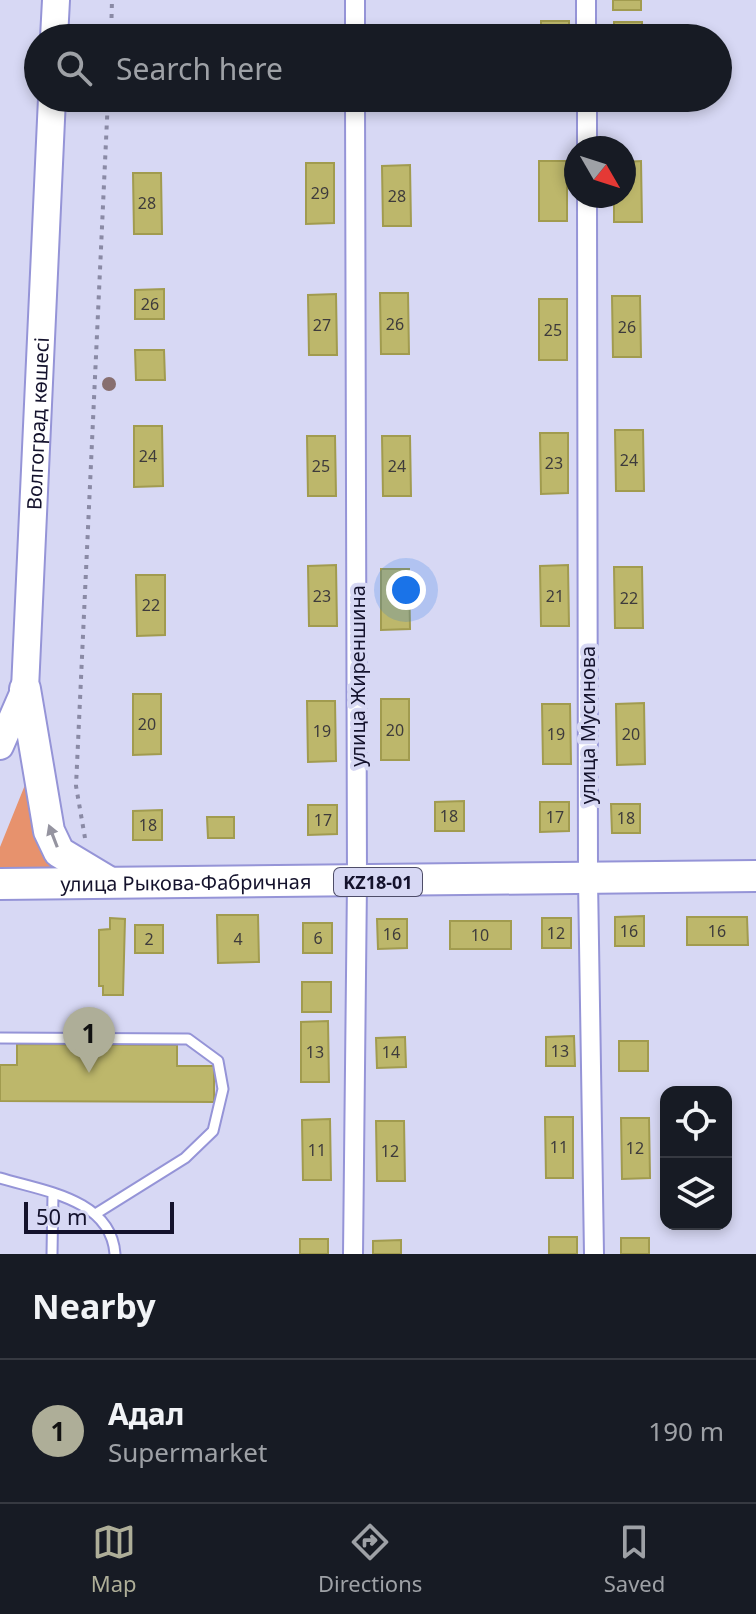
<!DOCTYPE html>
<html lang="en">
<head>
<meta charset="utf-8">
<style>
	body { margin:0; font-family:"Noto Sans",sans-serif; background:#242831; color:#f1f3f6 }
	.controls { position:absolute; right:24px; bottom:24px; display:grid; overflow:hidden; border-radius:16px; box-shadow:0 4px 12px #0003 }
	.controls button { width:72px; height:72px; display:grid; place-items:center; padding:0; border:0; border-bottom:2px solid #363941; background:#171b24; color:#f1f3f6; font:40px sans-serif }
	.compass { position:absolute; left:564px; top:136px; width:72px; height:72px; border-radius:50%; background:#171b24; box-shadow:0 4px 12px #0003; rotate:129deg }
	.scale { position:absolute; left:24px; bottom:20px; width:150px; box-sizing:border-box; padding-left:8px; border:4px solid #14122c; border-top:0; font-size:22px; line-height:28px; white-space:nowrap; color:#14122c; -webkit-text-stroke:6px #d7d8f4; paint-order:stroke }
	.you { position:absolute; left:406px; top:590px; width:28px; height:28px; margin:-20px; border:6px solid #fff; border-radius:50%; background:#1a73e8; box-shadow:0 0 0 12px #1a73e833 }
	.badge { display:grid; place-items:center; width:52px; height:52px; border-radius:50%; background:#aeae98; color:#111; font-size:26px; font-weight:700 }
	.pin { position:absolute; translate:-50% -66px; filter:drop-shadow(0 2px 4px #0008) }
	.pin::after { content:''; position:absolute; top:42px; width:28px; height:24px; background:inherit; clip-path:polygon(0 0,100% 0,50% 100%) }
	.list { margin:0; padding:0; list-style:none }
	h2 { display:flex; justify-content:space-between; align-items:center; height:104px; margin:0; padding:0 32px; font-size:34px }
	h2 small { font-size:26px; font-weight:400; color:#9ea1a6 }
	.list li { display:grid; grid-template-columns:52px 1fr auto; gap:24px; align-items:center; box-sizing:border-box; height:144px; padding:0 32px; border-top:2px solid #363941 }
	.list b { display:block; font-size:30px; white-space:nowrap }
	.list p { margin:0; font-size:26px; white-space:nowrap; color:#9ea1a6 }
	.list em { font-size:26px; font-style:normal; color:#9ea1a6 }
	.icon { flex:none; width:44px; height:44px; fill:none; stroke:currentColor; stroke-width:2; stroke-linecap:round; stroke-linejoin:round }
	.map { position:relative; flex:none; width:756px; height:1254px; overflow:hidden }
	.search { position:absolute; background:#171b24; box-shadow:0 4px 12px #0003; left:24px; right:24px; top:24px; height:88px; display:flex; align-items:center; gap:20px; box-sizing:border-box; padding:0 28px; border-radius:44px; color:#9ea1a6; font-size:30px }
	.sheet { height:248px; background:#171b24 }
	nav { display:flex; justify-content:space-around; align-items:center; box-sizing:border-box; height:112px; border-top:2px solid #363941; background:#171b24; font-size:22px; color:#9ea1a6 }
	nav a { display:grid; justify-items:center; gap:4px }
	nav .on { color:#aeae98 }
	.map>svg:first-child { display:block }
	.green { fill:#e7926d }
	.building { fill:#bdb76b; stroke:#a19b4f; stroke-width:2 }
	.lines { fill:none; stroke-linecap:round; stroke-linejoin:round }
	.service-casing { stroke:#9594d7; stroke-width:13 }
	.minor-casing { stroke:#9594d7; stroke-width:22 }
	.secondary-casing { stroke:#9594d7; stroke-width:30 }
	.primary-casing { stroke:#9594d7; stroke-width:34 }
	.path { stroke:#8a8aa5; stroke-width:4; stroke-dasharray:4 6; stroke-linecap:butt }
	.service { stroke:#fff; stroke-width:9 }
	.minor { stroke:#fff; stroke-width:18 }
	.secondary { stroke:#fff; stroke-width:26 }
	.primary { stroke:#fff; stroke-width:30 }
	.tree { fill:#886f6f }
	.oneway { fill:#9594a0 }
	.labels { text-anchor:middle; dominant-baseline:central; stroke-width:8; stroke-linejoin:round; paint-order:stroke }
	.number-label { font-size:16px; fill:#3e3b3c }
	.shield { fill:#d7d8f4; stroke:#4e4d68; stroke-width:2 }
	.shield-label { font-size:18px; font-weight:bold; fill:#14122c }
	.street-label { font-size:20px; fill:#14122c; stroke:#d7d8f4 }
</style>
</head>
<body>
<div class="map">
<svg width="756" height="1254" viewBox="0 0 756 1254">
	<rect width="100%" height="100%" fill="#d7d8f4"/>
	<path class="green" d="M31,770l8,79 18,26 -57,-5v-23z"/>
	<path class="building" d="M613,0h28v10h-28z
		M541,21h28v17h-28z
		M614,22h28v16h-28z
		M408,29v9h-28v-8z
		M539,161h28v60h-28z
		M641,161l1,61h-28v-26h10v-34z
		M306,163h28v60l-28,1z
		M410,165l1,61h-28l-1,-60z
		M133,173h28l1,61h-28z
		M164,289v30h-29v-29z
		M380,293h28l1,61h-28z
		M336,294l1,61h-28l-1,-60z
		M612,296h28l1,61h-28z
		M539,299h28v61h-28z
		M135,350h29l1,30h-29z
		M134,426h28l1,60 -29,1z
		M615,430h28l1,61h-28z
		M540,433h28v60l-27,1z
		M307,436h28l1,60h-28z
		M382,436h28l1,60h-28z
		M336,565l1,61h-28l-1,-60z
		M568,565l1,61h-28l-1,-60z
		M614,567h28l1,61h-28z
		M381,569h28l1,60 -29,1z
		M136,575h29v60l-28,1z
		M133,694h28v60l-28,1z
		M381,699h28v61h-28z
		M307,701h28l1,60 -28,1z
		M644,703l1,61 -28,1 -1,-61z
		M542,704h28l1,60h-28z
		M464,801v30h-29v-29z
		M540,802h29v29l-29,1z
		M611,804h29v29h-28z
		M308,805h29v29l-29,1z
		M162,810v30h-29v-29z
		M207,817h27v21h-26z
		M217,915h41l1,47 -41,1z
		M644,916v30h-29v-29z
		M687,917h60l1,28h-61z
		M110,918l15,1 -2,76h-20v-9h-4v-56l11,-1z
		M542,918h29v30h-29z
		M377,919h30v29l-29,1z
		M450,921h61v28h-61z
		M303,923h29v30h-29z
		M135,925h28v28h-28z
		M302,982h29v30h-29z
		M328,1021l1,61h-28v-60z
		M574,1036l1,30h-29v-29z
		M405,1037l1,30 -29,1 -1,-30z
		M619,1041h29v30h-29z
		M17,1044l160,1v21h37v36l-214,-1v-36h17z
		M545,1117h28v61h-27z
		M621,1118h28l1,60 -28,1z
		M330,1119l1,61h-28l-1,-60z
		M376,1121h28l1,60h-28z
		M549,1237h28v17h-28z
		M621,1238h28v16h-28z
		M300,1239h28v15h-28z
		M401,1240v14h-28v-13z"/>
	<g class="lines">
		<defs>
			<path id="service" d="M0,1038l188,1 30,22 5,28 -10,42 -28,27 -88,55
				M0,1178c43,13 111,21 115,76
				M52,1254l1,-60"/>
			<path id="minor" d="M355,0v38
				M586,0v38
				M587,98v50
				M587,196l1,684 6,374
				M353,1254l4,-372 -2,-784"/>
			<g id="secondary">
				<path d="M54,38l2,-38"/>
				<path id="s1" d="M0,746l25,-57 27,-591"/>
			</g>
			<g id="primary">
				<path d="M25,689l24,142 10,21 50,30"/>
				<path id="s2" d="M0,884l756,-8"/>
			</g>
		</defs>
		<use href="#service" class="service-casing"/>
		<use href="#minor" class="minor-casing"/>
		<use href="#secondary" class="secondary-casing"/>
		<use href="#primary" class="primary-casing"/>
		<path class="path" d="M111,38l1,-38
			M85,838l-9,-52 32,-688"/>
		<use href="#service" class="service"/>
		<use href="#minor" class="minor"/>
		<use href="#secondary" class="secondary"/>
		<use href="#primary" class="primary"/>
	</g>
	<circle class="tree" cx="109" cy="384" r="7"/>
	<defs><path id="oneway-solid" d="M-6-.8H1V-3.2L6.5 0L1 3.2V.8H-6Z" transform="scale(2)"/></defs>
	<use class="oneway" href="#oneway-solid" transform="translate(53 836) rotate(-111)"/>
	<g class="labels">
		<g class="number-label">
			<text x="320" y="193">29</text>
			<text x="397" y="196">28</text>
			<text x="147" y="203">28</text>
			<text x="150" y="304">26</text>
			<text x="395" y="324">26</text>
			<text x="322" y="325">27</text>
			<text x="627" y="327">26</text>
			<text x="553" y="330">25</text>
			<text x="148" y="456">24</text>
			<text x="629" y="460">24</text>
			<text x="554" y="463">23</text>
			<text x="321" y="466">25</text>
			<text x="397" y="466">24</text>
			<text x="322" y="596">23</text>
			<text x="555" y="596">21</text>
			<text x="629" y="598">22</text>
			<text x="151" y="605">22</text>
			<text x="147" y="724">20</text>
			<text x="395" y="730">20</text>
			<text x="322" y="731">19</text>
			<text x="556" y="734">19</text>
			<text x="631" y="734">20</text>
			<text x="449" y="816">18</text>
			<text x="555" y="817">17</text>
			<text x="626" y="818">18</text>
			<text x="323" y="820">17</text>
			<text x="148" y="825">18</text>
			<text x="629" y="931">16</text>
			<text x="717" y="931">16</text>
			<text x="556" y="933">12</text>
			<text x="392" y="934">16</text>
			<text x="480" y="935">10</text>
			<text x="318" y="938">6</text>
			<text x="149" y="939">2</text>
			<text x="238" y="939">4</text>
			<text x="560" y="1051">13</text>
			<text x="315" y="1052">13</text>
			<text x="391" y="1052">14</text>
			<text x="559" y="1147">11</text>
			<text x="635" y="1148">12</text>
			<text x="317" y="1150">11</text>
			<text x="390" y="1151">12</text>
		</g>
		<rect class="shield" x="334" y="868" width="88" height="28" rx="6"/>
		<g class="shield-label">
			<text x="378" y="882">KZ18-01</text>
		</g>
		<g class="street-label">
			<text stroke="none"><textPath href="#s1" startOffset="328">Волгоград көшесі</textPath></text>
			<text transform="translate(357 676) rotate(-90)">улица Жиреншина</text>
			<text transform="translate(587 725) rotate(-90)">улица Мусинова</text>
			<text stroke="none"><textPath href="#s2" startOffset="186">улица Рыкова-Фабричная</textPath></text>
		</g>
	</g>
</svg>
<div class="controls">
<button><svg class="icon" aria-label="locate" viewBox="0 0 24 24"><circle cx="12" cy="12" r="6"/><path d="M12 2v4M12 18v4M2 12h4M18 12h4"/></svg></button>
<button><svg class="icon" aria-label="layers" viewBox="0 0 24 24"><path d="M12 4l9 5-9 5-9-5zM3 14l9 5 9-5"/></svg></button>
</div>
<svg class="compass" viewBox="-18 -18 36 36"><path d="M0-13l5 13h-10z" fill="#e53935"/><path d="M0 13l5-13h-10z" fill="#9ea1a6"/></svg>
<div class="scale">50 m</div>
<div class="you"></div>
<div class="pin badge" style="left:89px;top:1073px">1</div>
<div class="search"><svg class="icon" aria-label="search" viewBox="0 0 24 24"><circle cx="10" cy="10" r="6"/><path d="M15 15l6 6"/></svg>Search here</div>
</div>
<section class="sheet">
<h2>Nearby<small></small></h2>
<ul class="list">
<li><span class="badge">1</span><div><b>Адал</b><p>Supermarket</p></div><em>190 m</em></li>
</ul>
</section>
<nav>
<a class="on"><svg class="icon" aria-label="map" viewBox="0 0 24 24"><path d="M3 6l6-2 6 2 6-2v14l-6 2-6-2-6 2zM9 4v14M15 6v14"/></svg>Map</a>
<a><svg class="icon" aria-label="directions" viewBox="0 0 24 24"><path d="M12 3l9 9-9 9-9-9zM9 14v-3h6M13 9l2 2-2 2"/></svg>Directions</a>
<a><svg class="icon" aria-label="saved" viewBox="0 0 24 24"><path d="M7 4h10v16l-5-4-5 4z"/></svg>Saved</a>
</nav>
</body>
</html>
